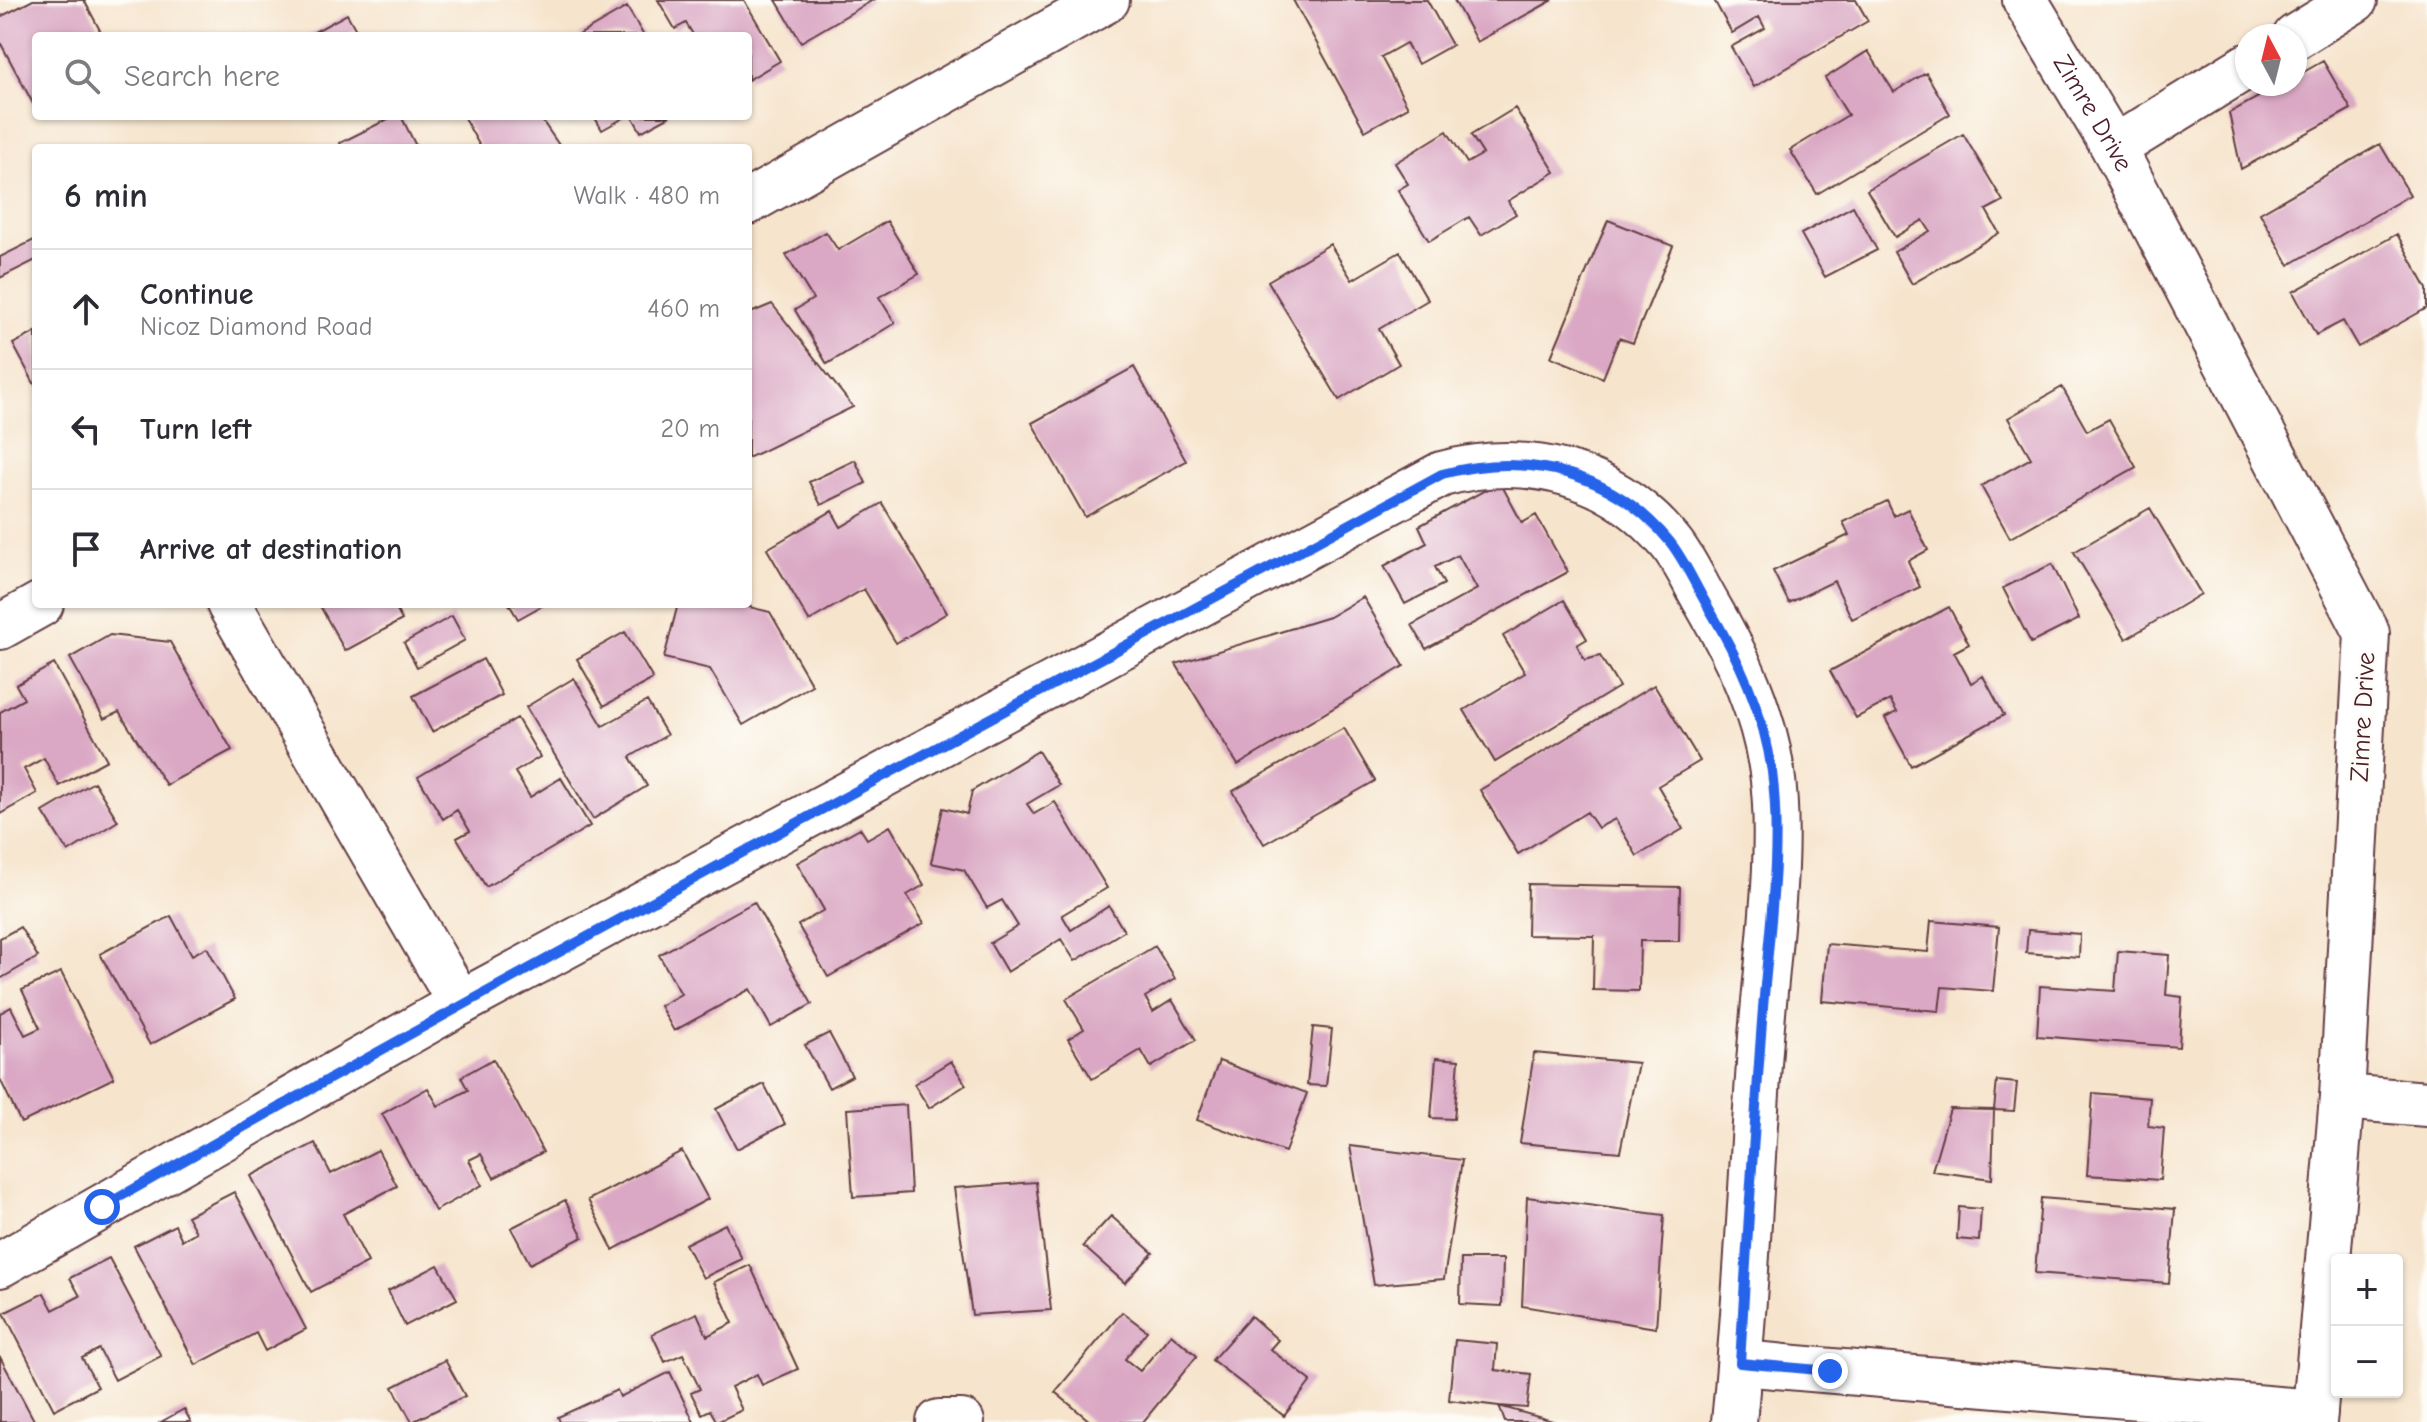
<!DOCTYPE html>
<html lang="en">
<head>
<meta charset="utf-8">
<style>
	body { margin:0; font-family:"Comic Neue",sans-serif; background:#f7f7f7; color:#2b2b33 }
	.controls { position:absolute; right:24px; bottom:24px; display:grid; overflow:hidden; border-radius:8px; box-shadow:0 2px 6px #0004 }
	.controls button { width:72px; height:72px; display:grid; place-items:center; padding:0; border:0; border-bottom:2px solid #e1e1e2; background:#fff; color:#2b2b33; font:40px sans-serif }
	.compass { position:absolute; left:2235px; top:24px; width:72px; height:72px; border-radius:50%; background:#fff; box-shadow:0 2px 6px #0004; rotate:353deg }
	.stop { position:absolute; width:24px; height:24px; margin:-18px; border:6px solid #2563eb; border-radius:50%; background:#fff }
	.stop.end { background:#2563eb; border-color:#fff; box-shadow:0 2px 8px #0008 }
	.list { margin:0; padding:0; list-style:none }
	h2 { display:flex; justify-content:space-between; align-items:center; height:104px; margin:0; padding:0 32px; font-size:34px }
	h2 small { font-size:26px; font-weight:400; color:#7c7c81 }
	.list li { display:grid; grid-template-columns:52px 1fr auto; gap:24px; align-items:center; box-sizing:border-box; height:120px; padding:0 32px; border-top:2px solid #e1e1e2 }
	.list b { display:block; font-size:30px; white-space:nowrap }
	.list p { margin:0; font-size:26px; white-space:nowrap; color:#7c7c81 }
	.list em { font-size:26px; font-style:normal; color:#7c7c81 }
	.icon { flex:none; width:44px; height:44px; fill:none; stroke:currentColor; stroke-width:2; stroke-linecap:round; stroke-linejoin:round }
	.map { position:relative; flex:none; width:2427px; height:1422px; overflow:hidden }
	.search { position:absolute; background:#fff; box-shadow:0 2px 6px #0004; left:32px; top:32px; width:720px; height:88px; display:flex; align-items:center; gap:20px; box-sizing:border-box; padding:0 28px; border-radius:8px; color:#7c7c81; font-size:30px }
	.panel { position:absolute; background:#fff; box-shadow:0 2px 6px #0004; left:32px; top:144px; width:720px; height:464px; border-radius:8px }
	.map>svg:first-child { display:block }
	.building { fill:#daa8c4 }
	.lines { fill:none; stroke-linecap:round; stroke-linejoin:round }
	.minor-casing { stroke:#643d43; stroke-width:48 }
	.tertiary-casing { stroke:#643d43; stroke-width:48 }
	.minor { stroke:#fff; stroke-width:44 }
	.tertiary { stroke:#fff; stroke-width:44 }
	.route { stroke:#2563eb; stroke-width:10 }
	.labels { text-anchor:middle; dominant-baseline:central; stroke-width:6; stroke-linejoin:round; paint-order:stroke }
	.street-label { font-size:26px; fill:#4a1f2b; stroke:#fdfcf7 }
</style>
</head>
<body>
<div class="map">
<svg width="2427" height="1422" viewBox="0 0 2427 1422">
	<rect width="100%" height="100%" fill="#fdfcf7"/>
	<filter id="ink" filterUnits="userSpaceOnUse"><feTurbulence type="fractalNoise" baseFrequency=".0125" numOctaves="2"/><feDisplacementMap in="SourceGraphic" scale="16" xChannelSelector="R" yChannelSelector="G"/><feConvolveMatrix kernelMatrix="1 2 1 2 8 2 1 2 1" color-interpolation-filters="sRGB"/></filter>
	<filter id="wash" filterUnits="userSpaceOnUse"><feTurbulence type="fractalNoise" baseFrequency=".006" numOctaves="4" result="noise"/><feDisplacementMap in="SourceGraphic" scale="32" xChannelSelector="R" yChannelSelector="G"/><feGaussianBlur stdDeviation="1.8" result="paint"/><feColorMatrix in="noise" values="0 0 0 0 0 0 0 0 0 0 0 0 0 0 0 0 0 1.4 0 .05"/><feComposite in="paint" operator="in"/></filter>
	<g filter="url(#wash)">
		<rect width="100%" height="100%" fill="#f6e4cc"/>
		<g id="blocks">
			<path class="building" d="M33,0h51l19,36h-67v73l-36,-67v-25z
				M658,0h86l36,61 -32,19v-44h-54l-8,-13 -11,6z
				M776,0h97l-72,42z
				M1293,0h134l25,45 -34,19 -12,-21 -25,14 27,50 -43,24z
				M1454,0h99l-76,42z
				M1714,0h142l12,21 -114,66 -23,-40 34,-19 -6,-11 -27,16z
				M627,7l17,29h-67z
				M347,14l9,16 -12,6h-37z
				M1868,51l26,41 32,-19 24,41 -133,80 -27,-44 58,-35 -23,-37z
				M2323,61l28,48 -110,60 -12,-56 53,-29h13v-7z
				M1515,108l40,64 -47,29 8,13 -35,21 -12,-18 -40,24 -31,-51 10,-6 -13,-21 52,-32 20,32 16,-9 -12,-19z
				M394,116h7l16,32h-75l-2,-5z
				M463,116h76l22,32h-80z
				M594,116h33l-25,14z
				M632,116h38l-29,16z
				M1963,134l40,67 -17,9 13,23 -87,51 -18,-32 36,-21 -7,-11 -28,17 -28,-47z
				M2380,144l30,51 -121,70 -29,-52z
				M1853,206l24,44 -52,27 -24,-43z
				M1608,220l65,26 -40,97 -14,-5 -16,40 -52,-21z
				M887,221l32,53 -40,23 16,26 -68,41 -32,-54 18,-11 -27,-44 40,-23 12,18z
				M2397,234l30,55v19l-69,39 -15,-26 -27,14 -23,-43z
				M36,239v21l-36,18v-21z
				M1330,244l22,36 48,-28 28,48 -49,29 20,35 -60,36 -71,-119z
				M772,304l81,103 -105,51v-144z
				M36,332v55l-23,-43z
				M1134,367l52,94 -101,56 -53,-94z
				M2062,387l25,44 22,-12 27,48 -126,71 -29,-52 50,-28 -23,-40z
				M855,460l11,23 -45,22 -12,-23z
				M1500,482l22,41 14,-8 32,57 -142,77 -14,-24 65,-36 -19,-34 -23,12 9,17 -39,20 -21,-38 43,-23 -8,-17z
				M1887,501l7,15 14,-7 20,41 -20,11 12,26 -68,32 -18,-38 -45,22 -16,-32 76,-36 -6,-13z
				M882,503l65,110 -51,30 -32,-54 -55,32 -42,-72 65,-38 9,16z
				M2150,508l51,86 -75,45 -52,-87z
				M2052,564l27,55 -48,24 -28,-55z
				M1363,597l41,69 -166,99 -62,-101 153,-47z
				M1564,600l23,39 -10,6 8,15 15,-4 19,31 -124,75 -31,-52 61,-37 -22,-37z
				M319,604h74l9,16 -57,31z
				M509,604h36l-27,15z
				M678,604h59l33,8 42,73 -69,40 -33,-56 -46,-11z
				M1949,607l20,37 -15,8 17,31 12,-7 21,39 -93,51 -26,-48 12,-6 -7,-12 -34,18 -26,-47z
				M452,616l13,24 -48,27 -13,-24z
				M625,632l28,47 -49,27 -27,-47z
				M110,635l60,7 62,108 -66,35 -47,-73 -15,7 -34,-61z
				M483,659l19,36 -70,37 -19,-36z
				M54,664l53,96 -48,26 -15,-28 -20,11 13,24 -37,21v-102l24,-13 -8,-14z
				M574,678l29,48 44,-25 20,34 -37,22 17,29 -54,33 -67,-112z
				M1654,685l46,76 -42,25 25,43 -46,27 -22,-37 -17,9 -11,-16 -69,42 -38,-64z
				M517,718l23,39 -25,15 15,25 31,-19 29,48 -104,61 -29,-49 13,-7 -13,-21 -14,9 -25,-42z
				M1344,728l31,53 -111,63 -31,-53z
				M1038,751l21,34 -32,19 7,10 21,-12 52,86 -45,27 9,15 38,-24 15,25 -49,30 -14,-22 -54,33 -17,-29 28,-17 -16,-26 -15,8 -23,-38 -33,-7 12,-55 24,6 5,-23z
				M94,782l24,39 -50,31 -25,-40z
				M890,826l34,59 -17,10 17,28 -96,54 -30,-52 26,-15 -27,-47 63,-35 7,11z
				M1528,884l152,3 -1,54h-39l-1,50 -46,-1 1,-54 -67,-1z
				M754,902l58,102 -41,23 -21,-38 -76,42 -14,-25 21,-12 -22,-39z
				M171,916l21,39 15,-8 28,52 -85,46 -50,-91z
				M1931,921l68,6 -6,64 -51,-4 -3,24 -117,-10 5,-57 101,8z
				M20,927l18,30 -38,22v-41z
				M2028,930l52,4 -1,23 -53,-4z
				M1155,946l20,33 -30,18 8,15 19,-12 24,40 -45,27 -10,-17 -49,29 -24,-40 16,-10 -18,-30z
				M2118,951l51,4 -3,40 16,2 -3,50 -142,-11 3,-50 75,5z
				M61,972l53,106 -93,45 -21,-44v-66l11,-6 14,28 15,-7 -18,-38z
				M1313,1027l19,2 -6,57 -19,-1z
				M829,1033l23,43 -23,12 -24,-43z
				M1534,1053l104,10 -18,89 -100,-9z
				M1436,1058l23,2 -5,59 -23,-1z
				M493,1059l50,93 -49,26 -13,-24 -12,6 13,25 -47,26 -53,-97 46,-26 10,18 30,-16 -7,-13z
				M951,1061l15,24 -37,23 -15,-24z
				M1219,1061l88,32 -22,59 -88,-32z
				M1997,1081l20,2 -3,28 -20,-1z
				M764,1084l21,40 -48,25 -21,-40z
				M2093,1093l57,5 -2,28 16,2 -4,52 -73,-5z
				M906,1105l5,88 -58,4 -6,-88z
				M1950,1109l44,1 -2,69 -60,-8z
				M315,1143l16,31 47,-24 19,36 -54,28 25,48 -57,30 -60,-116z
				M1350,1146l112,14 -18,119 -70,6z
				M682,1151l26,48 -95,51 -25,-50z
				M1036,1182l15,128 -79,5 -18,-127z
				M234,1192l72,137 -41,22 -9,-18 -60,32 -62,-119 41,-21 7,15 14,-8 -9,-16z
				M1527,1197l137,18 -8,113 -134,-22z
				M2041,1198l134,11 -6,74 -134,-10z
				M565,1200l18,37 -53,27 -19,-36z
				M1959,1207l22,2 -2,32 -22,-2z
				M1111,1216l42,37 -28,30 -42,-37z
				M725,1224l17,35 -39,19 -18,-34z
				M109,1258l52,98 -46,24 -16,-31 -17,9 16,29 -44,23 -50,-97 40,-20 9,17 27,-14 -10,-18z
				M1461,1259h42l-1,47 -42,-2z
				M438,1265l19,34 -52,27 -17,-35z
				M750,1265l48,104 -36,16 -5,-11 -26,13 11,23 -25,12 -7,-12 -8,4 -11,-21 9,-4 -17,-35 -18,8 -13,-28 45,-21 10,23 26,-13 -19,-41z
				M1122,1312l25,19 -22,28 15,12 31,-37 26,22 -54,66h-52l-36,-30z
				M1251,1316l27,24 -8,9 41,32 -27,35 -72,-56z
				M1455,1340l42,4 -2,26 36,4 -4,34 -28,-2 57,16h-51l-6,-16 -50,-6z
				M0,1357l35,65h-35z
				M445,1360l20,36 -53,26 -19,-35z
				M670,1372l24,50h-134l-2,-5 59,-27 3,7z
				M184,1409l7,13h-30z"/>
		</g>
	</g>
	<g filter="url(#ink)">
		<use href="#blocks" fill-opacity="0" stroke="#643d43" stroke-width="2"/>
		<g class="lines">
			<defs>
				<g id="minor">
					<path id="s1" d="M2025,0l89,148 253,485 -25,464 -28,325"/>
					<path d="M2295,37l60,-37"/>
					<path d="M2114,148l133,-82"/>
					<path d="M748,202l359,-202"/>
					<path d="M229,604l231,399"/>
					<path d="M0,627l41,-23"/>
					<path d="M0,1265l460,-262 982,-529c85,-23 170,-2 228,68 15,18 25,42 37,62 31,53 56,107 65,168 11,78 -5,184 -11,265 -10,128 -14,257 -27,385"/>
					<path d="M1740,1363l575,49"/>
					<path d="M939,1422h23"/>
				</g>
				<path id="tertiary" d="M2342,1097l85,7"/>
			</defs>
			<use href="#minor" class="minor-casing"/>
			<use href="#tertiary" class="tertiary-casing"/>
			<use href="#minor" class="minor"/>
			<use href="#tertiary" class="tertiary"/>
		</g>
	</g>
	<g class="lines" filter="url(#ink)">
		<path class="route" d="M102,1207c442,-252 893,-489 1340,-733 85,-23 171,-2 228,68 15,19 25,43 37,63 31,52 57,107 65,167 10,77 -3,159 -9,236 -9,118 -16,237 -23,355l90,8"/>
	</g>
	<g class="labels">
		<g class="street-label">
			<text stroke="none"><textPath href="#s1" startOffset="132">Zimre Drive</textPath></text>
			<text transform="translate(2363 717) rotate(-87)">Zimre Drive</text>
		</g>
	</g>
</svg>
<div class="controls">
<button>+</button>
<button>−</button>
</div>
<svg class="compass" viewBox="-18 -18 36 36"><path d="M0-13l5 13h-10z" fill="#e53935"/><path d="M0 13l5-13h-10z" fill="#7c7c81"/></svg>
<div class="stop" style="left:102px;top:1207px"></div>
<div class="stop end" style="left:1830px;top:1371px"></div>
<div class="search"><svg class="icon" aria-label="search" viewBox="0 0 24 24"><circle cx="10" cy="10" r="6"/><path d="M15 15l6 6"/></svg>Search here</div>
<section class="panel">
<h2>6 min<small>Walk · 480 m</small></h2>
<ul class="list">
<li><svg class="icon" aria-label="ahead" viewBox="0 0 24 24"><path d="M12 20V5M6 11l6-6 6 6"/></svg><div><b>Continue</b><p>Nicoz Diamond Road</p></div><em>460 m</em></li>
<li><svg class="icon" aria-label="left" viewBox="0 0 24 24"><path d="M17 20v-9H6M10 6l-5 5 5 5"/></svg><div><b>Turn left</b></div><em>20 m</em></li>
<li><svg class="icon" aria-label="arrive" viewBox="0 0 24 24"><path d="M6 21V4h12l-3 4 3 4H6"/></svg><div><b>Arrive at destination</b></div></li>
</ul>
</section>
</div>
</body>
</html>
